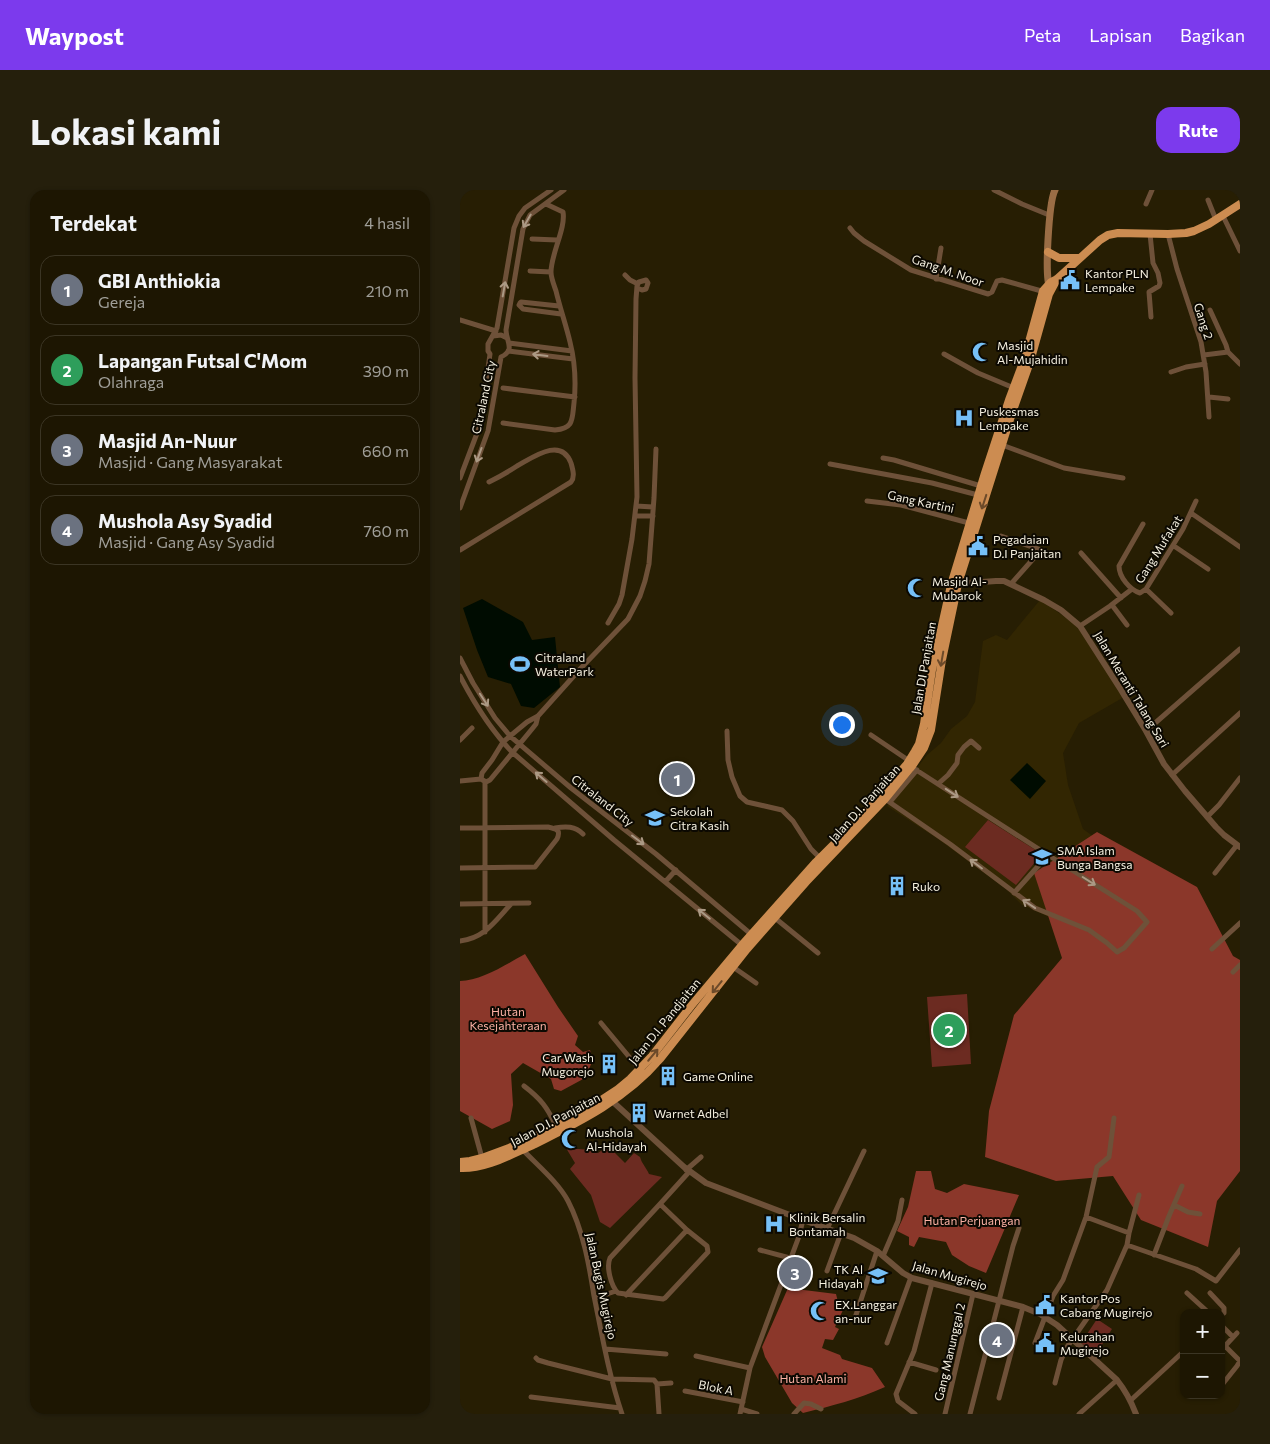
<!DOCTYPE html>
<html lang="id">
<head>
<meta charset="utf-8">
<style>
	body { margin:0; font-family:Commissioner,sans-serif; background:#251f0c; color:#f1f3f6 }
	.controls { position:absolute; right:15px; bottom:15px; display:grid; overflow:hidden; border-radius:10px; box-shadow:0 1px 4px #0004 }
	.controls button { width:45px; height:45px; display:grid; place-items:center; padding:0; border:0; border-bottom:1px solid #3b3524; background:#1d1602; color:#f1f3f6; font:25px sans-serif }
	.you { position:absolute; left:381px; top:534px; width:18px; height:18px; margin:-12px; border:4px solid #fff; border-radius:50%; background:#1a73e8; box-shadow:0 0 0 8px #1a73e833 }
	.badge { display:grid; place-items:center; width:32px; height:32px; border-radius:50%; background:#7c3aed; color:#fff; font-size:16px; font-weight:700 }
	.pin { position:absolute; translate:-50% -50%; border:2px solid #fff; box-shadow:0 1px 5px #0006 }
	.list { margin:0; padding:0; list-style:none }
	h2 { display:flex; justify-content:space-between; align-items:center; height:65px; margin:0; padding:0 20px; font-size:21px }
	h2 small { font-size:16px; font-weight:400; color:#a09f99 }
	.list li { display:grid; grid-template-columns:32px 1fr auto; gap:15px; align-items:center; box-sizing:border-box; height:70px; margin:0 10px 10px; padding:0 10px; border:1px solid #3b3524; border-radius:15px }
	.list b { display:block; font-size:19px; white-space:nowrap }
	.list p { margin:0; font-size:16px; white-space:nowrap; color:#a09f99 }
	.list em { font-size:16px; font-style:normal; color:#a09f99 }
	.map { position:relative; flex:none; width:780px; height:1224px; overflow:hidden; border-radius:15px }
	header { display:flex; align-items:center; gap:30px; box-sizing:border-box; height:70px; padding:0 25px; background:#7c3aed; color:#fff }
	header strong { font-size:24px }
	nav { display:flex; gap:28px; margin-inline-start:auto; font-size:18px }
	.intro { display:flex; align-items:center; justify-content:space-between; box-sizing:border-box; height:120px; padding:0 30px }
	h1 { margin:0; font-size:35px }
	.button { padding:12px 22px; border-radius:15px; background:#7c3aed; color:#fff; font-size:18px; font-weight:700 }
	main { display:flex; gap:30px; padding:0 30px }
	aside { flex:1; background:#1d1602; border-radius:15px; box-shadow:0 1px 4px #0004 }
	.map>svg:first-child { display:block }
	.built { fill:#322602 }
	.green { fill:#6c2b21 }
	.forest { fill:#8b372a }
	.water { fill:#000c01 }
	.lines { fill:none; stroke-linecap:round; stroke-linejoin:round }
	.minor { stroke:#6e5139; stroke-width:5 }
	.tertiary { stroke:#6e5139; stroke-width:6 }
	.secondary { stroke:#9a6d45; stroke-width:7 }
	.trunk { stroke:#cc8c51; stroke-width:8 }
	.oneway { stroke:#ab9984 }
	.oneway2 { stroke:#6c4a2a }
	.labels { text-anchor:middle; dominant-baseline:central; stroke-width:4; stroke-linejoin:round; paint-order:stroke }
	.street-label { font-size:12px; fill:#f5f0e0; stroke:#0c0902 }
	.poi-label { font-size:12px; fill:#f5f0e0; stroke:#0c0902; text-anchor:start }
	.park-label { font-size:12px; fill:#fab0a3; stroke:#0c0902 }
</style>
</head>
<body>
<header>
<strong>Waypost</strong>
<nav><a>Peta</a><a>Lapisan</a><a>Bagikan</a></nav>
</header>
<div class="intro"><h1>Lokasi kami</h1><a class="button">Rute</a></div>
<main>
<aside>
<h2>Terdekat<small>4 hasil</small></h2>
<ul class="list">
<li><span class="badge" style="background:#6b7280">1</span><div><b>GBI Anthiokia</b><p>Gereja</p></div><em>210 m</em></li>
<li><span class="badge" style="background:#2e9e5b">2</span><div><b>Lapangan Futsal C'Mom</b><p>Olahraga</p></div><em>390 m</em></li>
<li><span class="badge" style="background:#6b7280">3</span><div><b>Masjid An-Nuur</b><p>Masjid · Gang Masyarakat</p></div><em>660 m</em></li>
<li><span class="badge" style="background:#6b7280">4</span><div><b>Mushola Asy Syadid</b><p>Masjid · Gang Asy Syadid</p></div><em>760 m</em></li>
</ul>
</aside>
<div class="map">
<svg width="780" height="1224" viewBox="0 0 780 1224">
	<rect width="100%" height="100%" fill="#271e03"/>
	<path class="built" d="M580,410l38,26 46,71 -45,26 -16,30 5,32 15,44 25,18 -34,81 -52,-23 -16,-16 -68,-50 -51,-33 40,-51 14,-12 10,-14 16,-13 8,-14 8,-61 13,-6 11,5z"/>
	<path class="green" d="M528,630l54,34 -26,31 -51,-38z
		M507,804l4,70 -39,3 -5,-70z
		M148,956l17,17 9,-10 6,4c2,7 6,10 9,17l13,3 -52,51 -10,-6 -9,-27 -21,-26 5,-6 -9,-15 26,2 6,3z
		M637,1129l15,10 -16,25 -15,-11z"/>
	<path class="forest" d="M637,642l100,55 36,69 7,4v211l-23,30 -9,46 -67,-27 -28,-44 -57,5 -71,-24 4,-46 25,-96 48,-57 -28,-85z
		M65,764l33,53 20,29 -3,9 8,7 7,-2 3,10 -8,18 -24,13 -7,-2 -3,-10 -28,-16 -12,11 2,31 -3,16 -18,8 -32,-18v-130c21,0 47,-17 65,-27z
		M456,981h15l4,18 12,4 17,-9 55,11 -33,78 -17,-7 -17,-11 -6,-13 -27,-5 -5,10 -5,-2v-8l-12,-6 11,-24z
		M328,1098l48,6 2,8 2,1 1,5 2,2 -8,17 4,2 -6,11 -8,-1 -3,9 18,7 2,4 30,9 13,19c-27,12 -53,19 -82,26l-11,-10 -27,-46 -3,-10z"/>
	<path class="water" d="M22,409l41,23 9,18 23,-3 5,50 -26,21 -13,-2 -10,-22 -23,-7 -11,-27 -14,-42z
		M567,573l19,18 -16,18 -20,-19z"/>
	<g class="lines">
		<path class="minor" d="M534,0l28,14 27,11
			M777,0l3,5
			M748,10l8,20
			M686,14l6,-14
			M763,26l17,35
			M390,38l4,5 10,8 47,29 77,24 4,-2 5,-11 5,-1 43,12
			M690,44l3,29 5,10 2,10 -1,3 -10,6 2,25
			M708,44l9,35 24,73 5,30 3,45
			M72,49l25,1
			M70,81l21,1
			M165,85l5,5 8,4
			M476,89l5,-31
			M99,116l-38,-4 -1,1 -1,2 4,4 38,5
			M750,120l16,35 2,7 12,12
			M0,130l36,11
			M33,146l8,-1 6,3
			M49,153l63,8
			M48,161l65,8
			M484,164l34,19 36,15
			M744,165l24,-3
			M711,182l15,-5 19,-3
			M43,198l72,9
			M749,207l19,2
			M43,233l52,7c19,-2 17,-10 19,-27 2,-19 1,-41 -4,-61 -4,-17 -10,-34 -14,-51 -2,-6 -5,-13 -5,-19 0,-18 15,-44 12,-60l-17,-8
			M542,255l62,23 59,10
			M423,268l11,2 87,26
			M370,274l102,19 46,12
			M0,288l19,-50 3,-17 8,-57 -2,-3v-7l9,-16 17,-100 5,-12 6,-8 26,-18
			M407,311l34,4 68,18
			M176,316l17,1
			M0,318l28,-77 13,-74c15,-7 5,-16 5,-27l17,-101 7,-14 34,-25
			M731,323l49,34
			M175,326h18
			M683,334l-24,42c0,11 11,24 21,27l6,-4 37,-60 13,-28
			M541,346l57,20
			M714,356l34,23
			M0,360l111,-68c4,-5 2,-12 0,-19 -10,-27 -39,-5 -54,3 -9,6 -18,11 -28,16
			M621,363l40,45
			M551,394l30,-34
			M686,399l25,24
			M652,415l15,20
			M148,433l11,-19 3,-9 10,-56 5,-42 -2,-119 1,-79 1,-13 2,-4 7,-2 2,3 -2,6 -4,1 -5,-2
			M620,436l30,-20 22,-17
			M0,468l13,25 22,35 15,18 61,52 85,66 96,81
			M0,486c14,27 31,54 52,76l102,88 129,106
			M78,526l-2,8 -4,5 -42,51 -4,2 -5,-3 1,-6 10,-13 11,-18 24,-20 11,-6 43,-48 47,-49 12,-23 5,-15 4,-17 5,-66 2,-49
			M267,541l1,29 4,17 8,19 7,6 35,8 11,11 18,28 10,10
			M686,541l94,-82
			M411,545l37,25
			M0,550l12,-12
			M712,585l68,-62
			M0,591l21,-2
			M25,592v150
			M478,594l10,-9 9,-12 1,-8 6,-8 7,-6 8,7
			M425,609l65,45 85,64 54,22 18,13 10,9 7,-4 23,-26 -10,-11 -89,-56 -138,-89
			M430,612l27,-32
			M747,627l12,-12 21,-27
			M0,638l88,-1c9,2 13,3 9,12l-22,28 -75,1
			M95,638c11,-2 20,-2 28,6
			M755,683l22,-28
			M205,692l11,-12
			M554,703l34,-38
			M0,714l69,-1
			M315,728l43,35
			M0,751c25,-3 35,-20 51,-37
			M752,759l28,-26
			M273,777l23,16
			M773,782l7,-7
			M141,833l39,47
			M64,896c17,13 23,21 32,40
			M11,928l11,40
			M62,959c15,16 36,33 46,52 15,29 21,63 26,95 8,39 15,80 28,118
			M226,980l15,-13
			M200,1014l27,26 20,16 1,6 -43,46 -2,1 -45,-6c-7,-7 -12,-26 -8,-35l50,-54 29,-32
			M714,1015l14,7 12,2
			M626,1027l43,16
			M367,1039l37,-78
			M667,1055l2,-12 10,-38
			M300,1060l30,8
			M694,1065l15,-39 13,-30
			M423,1066l15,-35 4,-21
			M367,1081l14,-38
			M727,1103l22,20
			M750,1103l14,15v5l-3,2
			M166,1105l61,-65
			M135,1108l21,-7
			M395,1128l22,-67
			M761,1135l12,12
			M427,1153l24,-66
			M575,1153l18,-47 10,-16 23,-63 11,-50 12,-10 5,-39
			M765,1156l12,-13
			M145,1159l61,5
			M761,1161l4,-5 15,15
			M236,1166l54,12
			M76,1168l2,2 10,3 64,16 42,1 3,4 2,30
			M449,1172l27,8
			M595,1193l6,-23 6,-13 40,-57 20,-45 69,24 20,12 24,-31
			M197,1194l14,-1
			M761,1196l16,-20 3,-5
			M225,1201l58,11
			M71,1207l89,11
			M539,1208l24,-91
			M671,1210l53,-49
			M281,1219l16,5
			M280,1224l10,-46 48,-129 5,-19
			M334,1224l10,-11 7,1 10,5
			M455,1224l-17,-13 -2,-7 18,-43 18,-68
			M485,1224l28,-120
			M510,1224l43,-168 6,-18
			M619,1224l38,-34"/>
		<path class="tertiary" d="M494,394l42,-3h8l40,19 17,10 19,16 41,64 25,41 18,33 21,27 31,36 8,8 16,12
			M152,911l72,66 22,16 97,37 51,18 23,13 26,22 9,5 111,29 17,7 17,11 60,55c8,10 14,21 19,34"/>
		<path class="secondary" d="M590,98c-6,-9 -1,-87 5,-98"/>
		<path class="trunk" d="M588,62l11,6h19
			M0,972l10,-1 12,-3 27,-10 36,-16 41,-22 32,-21 12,-10 22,-23 39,-50 51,-61 74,-83 50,-50 41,-48 8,-13 4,-7 5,-20 8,-54 19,-85 34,-112 24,-73 15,-40 19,-69 8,-9 6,-3 43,-39 8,-5 10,-2 50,1 18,-1 8,-2 15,-7 31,-20
			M0,978c26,1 50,-13 73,-23 46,-23 93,-46 127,-86l87,-110 59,-67 79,-83 27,-33 12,-18 7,-18 11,-70 16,-76 54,-171 18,-51 19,-68 8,-15"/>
	</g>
	<defs><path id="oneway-shaft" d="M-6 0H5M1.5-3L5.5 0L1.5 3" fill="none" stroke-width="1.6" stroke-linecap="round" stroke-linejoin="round" transform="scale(1.25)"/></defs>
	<g class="oneway">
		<use href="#oneway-shaft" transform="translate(67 31) rotate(120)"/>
		<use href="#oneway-shaft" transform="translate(44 99) rotate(-80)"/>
		<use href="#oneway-shaft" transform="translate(80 165) rotate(-173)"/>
		<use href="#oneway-shaft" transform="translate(19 265) rotate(110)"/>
		<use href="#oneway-shaft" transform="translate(24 510) rotate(57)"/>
		<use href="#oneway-shaft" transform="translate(81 587) rotate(-139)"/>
		<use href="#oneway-shaft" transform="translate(492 603) rotate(33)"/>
		<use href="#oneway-shaft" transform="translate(178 650) rotate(37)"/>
		<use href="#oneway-shaft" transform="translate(516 674) rotate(-143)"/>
		<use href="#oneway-shaft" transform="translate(629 691) rotate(32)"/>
		<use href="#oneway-shaft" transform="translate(569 714) rotate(-146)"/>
		<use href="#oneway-shaft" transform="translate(244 724) rotate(-141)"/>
	</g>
	<g class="oneway2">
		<use href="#oneway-shaft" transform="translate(524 312) rotate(108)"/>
		<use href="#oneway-shaft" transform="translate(482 469) rotate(100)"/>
		<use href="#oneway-shaft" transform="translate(257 797) rotate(129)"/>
		<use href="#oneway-shaft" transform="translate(193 865) rotate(-50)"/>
	</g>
	<defs>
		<symbol id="civic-bare" viewBox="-9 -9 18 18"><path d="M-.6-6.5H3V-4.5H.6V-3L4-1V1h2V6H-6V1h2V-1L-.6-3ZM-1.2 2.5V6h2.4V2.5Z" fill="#76c0f7" stroke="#0c0902" stroke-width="2.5" paint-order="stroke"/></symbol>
		<symbol id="mosque-bare" viewBox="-9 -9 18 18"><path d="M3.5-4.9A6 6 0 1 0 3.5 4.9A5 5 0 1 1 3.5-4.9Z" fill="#76c0f7" stroke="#0c0902" stroke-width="2.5" paint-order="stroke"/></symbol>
		<symbol id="hospital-bare" viewBox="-9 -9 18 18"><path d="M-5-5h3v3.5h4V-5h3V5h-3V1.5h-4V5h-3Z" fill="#76c0f7" stroke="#0c0902" stroke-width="2.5" paint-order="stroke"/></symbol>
		<symbol id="stadium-bare" viewBox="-9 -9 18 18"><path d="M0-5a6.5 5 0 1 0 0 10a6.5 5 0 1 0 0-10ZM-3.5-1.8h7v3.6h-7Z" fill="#76c0f7" stroke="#0c0902" stroke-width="2.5" paint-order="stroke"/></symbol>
		<symbol id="school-bare" viewBox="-9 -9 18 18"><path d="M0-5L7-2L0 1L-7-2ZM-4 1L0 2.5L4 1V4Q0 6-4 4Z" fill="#76c0f7" stroke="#0c0902" stroke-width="2.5" paint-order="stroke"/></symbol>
		<symbol id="building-bare" viewBox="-9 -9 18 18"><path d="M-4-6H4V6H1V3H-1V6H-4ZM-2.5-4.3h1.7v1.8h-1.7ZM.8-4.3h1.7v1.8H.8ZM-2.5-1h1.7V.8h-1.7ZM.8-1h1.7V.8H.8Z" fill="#76c0f7" stroke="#0c0902" stroke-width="2.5" paint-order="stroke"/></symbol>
	</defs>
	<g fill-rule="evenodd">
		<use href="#civic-bare" x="596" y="76" width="28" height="28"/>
		<use href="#mosque-bare" x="508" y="148" width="28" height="28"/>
		<use href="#hospital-bare" x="490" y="214" width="28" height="28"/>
		<use href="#civic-bare" x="504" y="342" width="28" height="28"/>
		<use href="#mosque-bare" x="443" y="384" width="28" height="28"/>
		<use href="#stadium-bare" x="46" y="460" width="28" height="28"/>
		<use href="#school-bare" x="181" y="614" width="28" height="28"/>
		<use href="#school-bare" x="568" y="653" width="28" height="28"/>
		<use href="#building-bare" x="423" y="682" width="28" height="28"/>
		<use href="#building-bare" x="135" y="860" width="28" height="28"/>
		<use href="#building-bare" x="194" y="872" width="28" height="28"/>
		<use href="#building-bare" x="165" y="909" width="28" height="28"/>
		<use href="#mosque-bare" x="97" y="935" width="28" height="28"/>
		<use href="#hospital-bare" x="300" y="1020" width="28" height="28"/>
		<use href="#school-bare" x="404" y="1072" width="28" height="28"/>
		<use href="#civic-bare" x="571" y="1101" width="28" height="28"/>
		<use href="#mosque-bare" x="346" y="1107" width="28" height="28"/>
		<use href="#civic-bare" x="571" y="1139" width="28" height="28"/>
	</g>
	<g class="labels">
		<g class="street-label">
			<text transform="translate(488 80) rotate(19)">Gang M. Noor</text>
			<text transform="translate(744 131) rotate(72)">Gang 2</text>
			<text transform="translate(23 207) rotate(-78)">Citraland City</text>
			<text transform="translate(461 311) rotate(12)">Gang Kartini</text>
			<text transform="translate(698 359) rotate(-58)">Gang Mufakat</text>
			<text transform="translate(463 478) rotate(-80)">Jalan DI Panjaitan</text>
			<text transform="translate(672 499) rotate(59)">Jalan Meranti Talang Sari</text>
			<text transform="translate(143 610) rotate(38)">Citraland City</text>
			<text transform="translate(404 613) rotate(-48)">Jalan D.I. Panjaitan</text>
			<text transform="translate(204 831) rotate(-51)">Jalan D.I. Pandjaitan</text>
			<text transform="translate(95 929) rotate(-28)">Jalan D.I. Panjaitan</text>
			<text transform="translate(490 1085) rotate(16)">Jalan Mugirejo</text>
			<text transform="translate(142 1096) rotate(78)">Jalan Bugis Mugirejo</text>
			<text transform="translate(489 1162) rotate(-77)">Gang Manunggal 2</text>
			<text transform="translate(256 1197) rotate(11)">Blok A</text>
		</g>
		<g class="poi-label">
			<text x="625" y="83">Kantor PLN<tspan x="625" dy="14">Lempake</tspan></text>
			<text x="537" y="155">Masjid<tspan x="537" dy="14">Al-Mujahidin</tspan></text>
			<text x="519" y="221">Puskesmas<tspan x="519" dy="14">Lempake</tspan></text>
			<text x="533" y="349">Pegadaian<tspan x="533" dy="14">D.I Panjaitan</tspan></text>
			<text x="472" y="391">Masjid Al-<tspan x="472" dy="14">Mubarok</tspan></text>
			<text x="75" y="467">Citraland<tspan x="75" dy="14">WaterPark</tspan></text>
			<text x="210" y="621">Sekolah<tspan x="210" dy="14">Citra Kasih</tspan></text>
			<text x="597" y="660">SMA Islam<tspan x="597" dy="14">Bunga Bangsa</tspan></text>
			<text x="452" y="696">Ruko</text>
			<text x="134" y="867" text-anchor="end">Car Wash<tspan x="134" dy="14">Mugorejo</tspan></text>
			<text x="223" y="886">Game Online</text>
			<text x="194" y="923">Warnet Adbel</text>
			<text x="126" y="942">Mushola<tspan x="126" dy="14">Al-Hidayah</tspan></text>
			<text x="329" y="1027">Klinik Bersalin<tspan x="329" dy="14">Bontamah</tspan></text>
			<text x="403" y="1079" text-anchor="end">TK Al<tspan x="403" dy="14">Hidayah</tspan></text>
			<text x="600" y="1108">Kantor Pos<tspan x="600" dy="14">Cabang Mugirejo</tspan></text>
			<text x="375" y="1114">EX.Langgar<tspan x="375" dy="14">an-nur</tspan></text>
			<text x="600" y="1146">Kelurahan<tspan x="600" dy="14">Mugirejo</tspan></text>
		</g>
		<g class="park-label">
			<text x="48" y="821">Hutan<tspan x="48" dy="14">Kesejahteraan</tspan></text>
			<text x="512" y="1030">Hutan Perjuangan</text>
			<text x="353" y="1188">Hutan Alami</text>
		</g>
	</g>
</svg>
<div class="controls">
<button>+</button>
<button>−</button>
</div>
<div class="you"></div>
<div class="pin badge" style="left:217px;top:589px;background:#6b7280">1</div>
<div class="pin badge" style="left:489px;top:840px;background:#2e9e5b">2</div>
<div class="pin badge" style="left:335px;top:1083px;background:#6b7280">3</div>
<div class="pin badge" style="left:537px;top:1150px;background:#6b7280">4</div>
</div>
</main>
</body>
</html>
